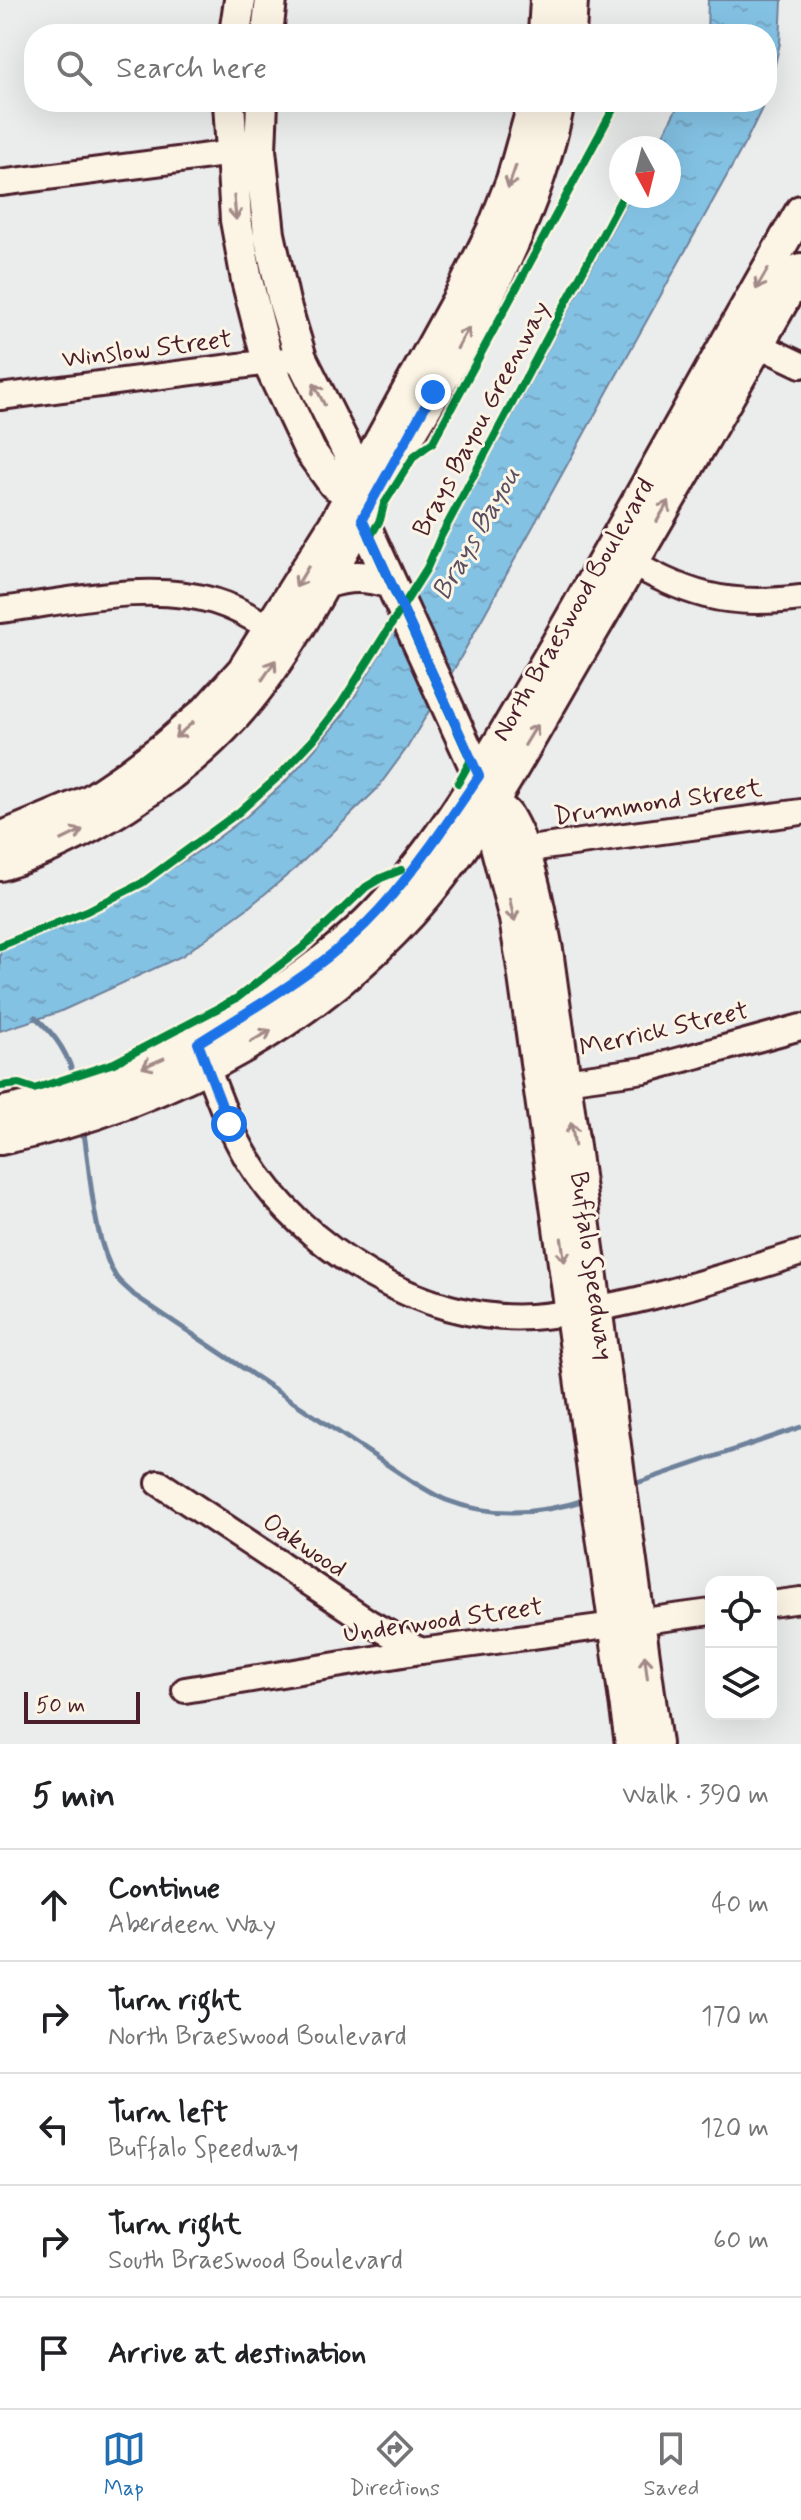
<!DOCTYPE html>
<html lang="en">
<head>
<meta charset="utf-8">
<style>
	body { margin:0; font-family:Mynerve,sans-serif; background:#f2f2f2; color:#202124 }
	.controls { position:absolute; right:24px; bottom:24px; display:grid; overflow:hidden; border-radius:16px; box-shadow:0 8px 32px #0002 }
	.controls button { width:72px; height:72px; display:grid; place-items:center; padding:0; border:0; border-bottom:2px solid #e0e0e0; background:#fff; color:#202124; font:40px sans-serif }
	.compass { position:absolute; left:609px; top:136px; width:72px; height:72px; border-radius:50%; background:#fff; box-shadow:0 8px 32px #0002; rotate:173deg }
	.scale { position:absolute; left:24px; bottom:20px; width:116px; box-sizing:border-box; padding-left:8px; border:4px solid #4a1f2b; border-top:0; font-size:22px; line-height:28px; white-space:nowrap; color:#4a1f2b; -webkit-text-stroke:6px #fcf5e5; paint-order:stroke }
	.stop { position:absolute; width:24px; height:24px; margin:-18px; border:6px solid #1a73e8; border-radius:50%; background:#fff }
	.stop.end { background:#1a73e8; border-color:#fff; box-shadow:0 2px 8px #0008 }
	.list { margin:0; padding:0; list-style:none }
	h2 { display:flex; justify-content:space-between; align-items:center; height:104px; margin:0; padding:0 32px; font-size:34px }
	h2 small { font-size:26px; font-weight:400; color:#757577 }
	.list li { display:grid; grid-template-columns:52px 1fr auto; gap:24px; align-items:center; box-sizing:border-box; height:112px; padding:0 32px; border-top:2px solid #e0e0e0 }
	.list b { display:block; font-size:30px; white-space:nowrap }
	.list p { margin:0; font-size:26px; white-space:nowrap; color:#757577 }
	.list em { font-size:26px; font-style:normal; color:#757577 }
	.icon { flex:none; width:44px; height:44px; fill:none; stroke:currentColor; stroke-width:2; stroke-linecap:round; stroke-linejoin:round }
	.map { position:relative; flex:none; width:801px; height:1744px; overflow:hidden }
	.search { position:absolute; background:#fff; box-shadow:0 8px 32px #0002; left:24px; right:24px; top:24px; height:88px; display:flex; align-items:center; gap:20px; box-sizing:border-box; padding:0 28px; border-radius:32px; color:#757577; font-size:30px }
	.sheet { height:664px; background:#fff }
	nav { display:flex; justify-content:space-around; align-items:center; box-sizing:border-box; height:112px; border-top:2px solid #e0e0e0; background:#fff; font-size:22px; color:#757577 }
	nav a { display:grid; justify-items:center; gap:4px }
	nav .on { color:#1f6fb2 }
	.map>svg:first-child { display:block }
	.water { fill:url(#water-ripples); stroke:#6d819a; stroke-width:2 }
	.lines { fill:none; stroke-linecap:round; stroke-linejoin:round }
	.stream { stroke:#6d819a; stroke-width:5 }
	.minor-casing { stroke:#4a1f2b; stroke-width:30 }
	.major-casing { stroke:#4a1f2b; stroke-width:36 }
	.minor { stroke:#fcf5e5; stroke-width:24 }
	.major { stroke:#fcf5e5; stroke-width:30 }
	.cycleway-casing { stroke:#fcf5e5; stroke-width:13 }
	.cycleway { stroke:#00873e; stroke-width:8 }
	.oneway { stroke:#a38a88 }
	.route { stroke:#1a73e8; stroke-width:10 }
	.labels { text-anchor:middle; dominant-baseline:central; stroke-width:6; stroke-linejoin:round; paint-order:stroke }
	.street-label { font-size:26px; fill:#4a1f2b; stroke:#fcf5e5 }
	.water-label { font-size:28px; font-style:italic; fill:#5b5062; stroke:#fcf5e5 }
</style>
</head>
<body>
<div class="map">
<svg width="801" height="1744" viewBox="0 0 801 1744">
	<defs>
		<pattern id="water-ripples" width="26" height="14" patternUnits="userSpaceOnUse" patternTransform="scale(2)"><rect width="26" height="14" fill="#84c2e4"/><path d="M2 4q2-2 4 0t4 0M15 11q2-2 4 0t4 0" fill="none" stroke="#74a6c4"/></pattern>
	</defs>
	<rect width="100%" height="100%" fill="#ebecec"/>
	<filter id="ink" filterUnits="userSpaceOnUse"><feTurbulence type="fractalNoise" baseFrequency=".0125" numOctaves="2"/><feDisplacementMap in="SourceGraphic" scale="16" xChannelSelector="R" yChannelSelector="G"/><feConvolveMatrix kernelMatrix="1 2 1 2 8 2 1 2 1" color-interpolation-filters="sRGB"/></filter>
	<g filter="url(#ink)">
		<path class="water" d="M708,0h74l-2,43 -13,55v-64h-60z
			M680,102h85l-19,39 -289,523 -50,84 -31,42 -80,78 -47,39 -67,49 -123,56 -59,19v-81l64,-25 76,-36 71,-46 36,-27 37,-33 30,-33 29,-35 71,-117 216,-402h39v-48h-13z"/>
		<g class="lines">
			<path class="stream" d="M35,1017c20,17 35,40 40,65
				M83,1127c8,46 9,111 33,150 5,7 12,12 18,18l279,187c11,6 22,14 33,18 46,18 96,14 142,-1
				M631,1485l170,-58"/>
			<defs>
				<path id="minor" d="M0,183l248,-32
					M744,338l57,27
					M0,397l301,-39
					M619,556c67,38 104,52 182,42
					M0,610c66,-8 149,-29 214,-9 20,6 38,16 55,27
					M522,850l279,-38
					M201,1053c15,35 26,72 46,105 54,90 177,166 284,159 93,-7 181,-37 270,-64
					M550,1083l94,-13 157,-43
					M159,1483l211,140 51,28
					M771,1604l30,-4
					M185,1690l236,-39 290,-39"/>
				<path id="major" d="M235,34l5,-34
					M267,34l4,-34
					M544,34l2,-34
					M570,34l2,-34
					M229,102l7,118 11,60 21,82 42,89 24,33 18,9
					M262,102l-2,48 9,84 15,68 17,56 49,98 2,37 18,44 121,265 2,32 22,85 7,43 109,782
					M325,583c23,-8 42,-8 65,0
					M492,803c5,4 11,7 15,12 23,37 32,93 40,135l109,794
					M0,838l91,-38 31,-21 40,-30 44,-38 37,-41 91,-145 129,-235 30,-61 19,-49 22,-78
					M0,865c82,-24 176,-85 233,-147 58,-63 99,-151 142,-224 72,-125 156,-249 184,-392
					M0,1113c68,-14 134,-38 195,-69 21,-10 40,-24 59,-36 45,-28 88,-59 124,-97 70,-73 124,-174 175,-261 84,-146 164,-294 248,-439
					M0,1139c170,-35 335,-124 442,-263 56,-74 99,-158 146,-237 72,-122 143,-246 213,-370"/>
			</defs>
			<use href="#minor" class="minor-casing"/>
			<use href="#major" class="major-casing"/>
			<use href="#minor" class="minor"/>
			<use href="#major" class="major"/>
			<defs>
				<path id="cycleway" d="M458,783l13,-23 -101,-223 10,-17 4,-16 30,-48 19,-14 184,-340
					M0,946l87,-35 55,-28 97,-71 41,-37 33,-35 28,-36 86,-136 13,-30 183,-342
					M0,1086l19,-2 15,5 80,-26 101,-53 22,-12 65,-50 64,-61 15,-9 20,-8"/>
			</defs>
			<use href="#cycleway" class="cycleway-casing"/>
			<use href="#cycleway" class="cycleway"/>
		</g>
		<defs><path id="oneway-shaft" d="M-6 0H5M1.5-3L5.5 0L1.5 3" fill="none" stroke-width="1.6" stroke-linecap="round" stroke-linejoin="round" transform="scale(2)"/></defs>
		<g class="oneway">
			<use href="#oneway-shaft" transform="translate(512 177) rotate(109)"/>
			<use href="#oneway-shaft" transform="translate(235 208) rotate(85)"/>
			<use href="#oneway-shaft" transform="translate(762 279) rotate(120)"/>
			<use href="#oneway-shaft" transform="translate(463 338) rotate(-61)"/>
			<use href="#oneway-shaft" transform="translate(319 394) rotate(-117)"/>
			<use href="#oneway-shaft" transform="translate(663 511) rotate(-60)"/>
			<use href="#oneway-shaft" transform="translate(302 577) rotate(121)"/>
			<use href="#oneway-shaft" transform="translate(269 670) rotate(-56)"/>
			<use href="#oneway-shaft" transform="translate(184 730) rotate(139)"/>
			<use href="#oneway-shaft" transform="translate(531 735) rotate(-59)"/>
			<use href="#oneway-shaft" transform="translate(72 835) rotate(-26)"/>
			<use href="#oneway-shaft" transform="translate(512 910) rotate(78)"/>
			<use href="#oneway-shaft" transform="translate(261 1036) rotate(-30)"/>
			<use href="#oneway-shaft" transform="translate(153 1063) rotate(156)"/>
			<use href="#oneway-shaft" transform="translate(573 1134) rotate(-98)"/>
			<use href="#oneway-shaft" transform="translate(563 1250) rotate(82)"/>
			<use href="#oneway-shaft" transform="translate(646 1667) rotate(-97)"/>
		</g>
	</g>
	<g class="lines" filter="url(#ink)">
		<path class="route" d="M229,1124l-31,-81c63,-40 132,-78 182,-134 37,-41 68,-87 99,-133l-117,-257 71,-127"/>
	</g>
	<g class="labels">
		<g class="street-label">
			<text transform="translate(147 350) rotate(-7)">Winslow Street</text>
			<text transform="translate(482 419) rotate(-62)">Brays Bayou Greenway</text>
			<text transform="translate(574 610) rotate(-60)">North Braeswood Boulevard</text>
			<text transform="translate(658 803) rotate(-8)">Drummond Street</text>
			<text transform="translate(664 1030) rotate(-13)">Merrick Street</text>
			<text transform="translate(591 1266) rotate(82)">Buffalo Speedway</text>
			<text transform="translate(304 1546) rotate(34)">Oakwood</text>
			<text transform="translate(443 1621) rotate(-8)">Underwood Street</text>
		</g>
		<g class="water-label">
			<text transform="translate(477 534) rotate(-60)">Brays Bayou</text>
		</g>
	</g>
</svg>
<div class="controls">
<button><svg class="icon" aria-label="locate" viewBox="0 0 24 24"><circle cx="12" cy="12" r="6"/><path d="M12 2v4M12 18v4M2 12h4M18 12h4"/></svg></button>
<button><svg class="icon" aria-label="layers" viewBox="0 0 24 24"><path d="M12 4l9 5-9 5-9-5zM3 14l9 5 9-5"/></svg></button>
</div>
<svg class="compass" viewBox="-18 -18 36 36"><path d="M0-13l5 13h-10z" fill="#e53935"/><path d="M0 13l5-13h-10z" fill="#757577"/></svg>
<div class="scale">50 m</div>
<div class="stop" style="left:229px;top:1124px"></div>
<div class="stop end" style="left:433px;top:392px"></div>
<div class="search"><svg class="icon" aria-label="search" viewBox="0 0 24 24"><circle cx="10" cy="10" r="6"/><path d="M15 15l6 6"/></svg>Search here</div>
</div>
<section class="sheet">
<h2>5 min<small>Walk · 390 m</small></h2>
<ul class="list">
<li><svg class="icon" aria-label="ahead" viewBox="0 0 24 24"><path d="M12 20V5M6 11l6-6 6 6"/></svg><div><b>Continue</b><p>Aberdeen Way</p></div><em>40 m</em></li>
<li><svg class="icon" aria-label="right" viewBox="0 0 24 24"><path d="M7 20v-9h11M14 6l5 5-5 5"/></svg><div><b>Turn right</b><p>North Braeswood Boulevard</p></div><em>170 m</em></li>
<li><svg class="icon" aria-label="left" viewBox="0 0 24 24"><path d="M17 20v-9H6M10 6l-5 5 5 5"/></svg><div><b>Turn left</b><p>Buffalo Speedway</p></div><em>120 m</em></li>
<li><svg class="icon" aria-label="right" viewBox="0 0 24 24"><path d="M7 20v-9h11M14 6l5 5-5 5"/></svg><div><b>Turn right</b><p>South Braeswood Boulevard</p></div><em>60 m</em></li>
<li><svg class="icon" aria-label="arrive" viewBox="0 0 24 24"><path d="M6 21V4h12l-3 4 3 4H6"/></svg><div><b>Arrive at destination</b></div></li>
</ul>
</section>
<nav>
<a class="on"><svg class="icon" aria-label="map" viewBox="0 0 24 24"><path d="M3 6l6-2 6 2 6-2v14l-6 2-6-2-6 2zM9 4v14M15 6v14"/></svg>Map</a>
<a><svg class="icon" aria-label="directions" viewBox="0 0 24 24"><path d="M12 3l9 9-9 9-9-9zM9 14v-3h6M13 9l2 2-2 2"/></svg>Directions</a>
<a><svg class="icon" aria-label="saved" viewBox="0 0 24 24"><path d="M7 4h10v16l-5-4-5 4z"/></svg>Saved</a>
</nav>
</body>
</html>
